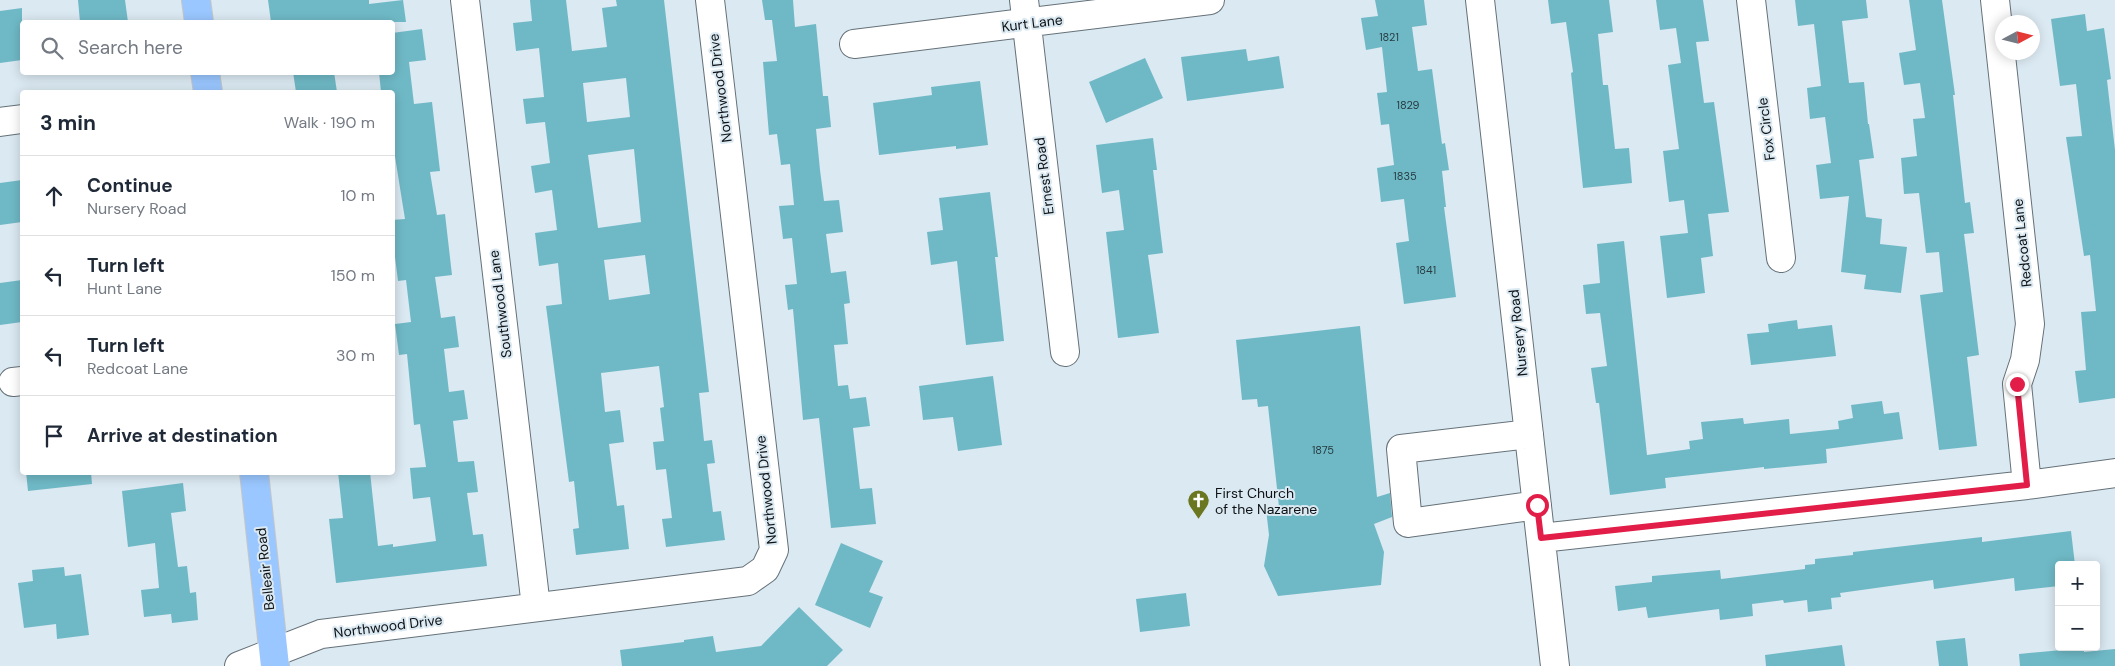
<!DOCTYPE html>
<html lang="en">
<head>
<meta charset="utf-8">
<style>
	body { margin:0; font-family:"DM Sans",sans-serif; background:#f2f2f3; color:#1f2937 }
	.controls { position:absolute; right:15px; bottom:15px; display:grid; overflow:hidden; border-radius:5px; box-shadow:0 2px 12px #0003 }
	.controls button { width:45px; height:45px; display:grid; place-items:center; padding:0; border:0; border-bottom:1px solid #e0e1e3; background:#fff; color:#1f2937; font:25px sans-serif }
	.compass { position:absolute; left:1995px; top:15px; width:45px; height:45px; border-radius:50%; background:#fff; box-shadow:0 2px 12px #0003; rotate:83deg }
	.stop { position:absolute; width:15px; height:15px; margin:-11px; border:4px solid #e11d48; border-radius:50%; background:#fff }
	.stop.end { background:#e11d48; border-color:#fff; box-shadow:0 1px 5px #0008 }
	.list { margin:0; padding:0; list-style:none }
	h2 { display:flex; justify-content:space-between; align-items:center; height:65px; margin:0; padding:0 20px; font-size:21px }
	h2 small { font-size:16px; font-weight:400; color:#747a83 }
	.list li { display:grid; grid-template-columns:32px 1fr auto; gap:15px; align-items:center; box-sizing:border-box; height:80px; padding:0 20px; border-top:1px solid #e0e1e3 }
	.list b { display:block; font-size:19px; white-space:nowrap }
	.list p { margin:0; font-size:16px; white-space:nowrap; color:#747a83 }
	.list em { font-size:16px; font-style:normal; color:#747a83 }
	.icon { flex:none; width:28px; height:28px; fill:none; stroke:currentColor; stroke-width:2; stroke-linecap:round; stroke-linejoin:round }
	.map { position:relative; flex:none; width:2115px; height:666px; overflow:hidden }
	.search { position:absolute; background:#fff; box-shadow:0 2px 12px #0003; left:20px; top:20px; width:375px; height:55px; display:flex; align-items:center; gap:12px; box-sizing:border-box; padding:0 18px; border-radius:5px; color:#747a83; font-size:19px }
	.panel { position:absolute; background:#fff; box-shadow:0 2px 12px #0003; left:20px; top:90px; width:375px; height:385px; border-radius:5px }
	.map>svg:first-child { display:block }
	.building { fill:#6fb9c6; fill-rule:evenodd }
	.lines { fill:none; stroke-linecap:round; stroke-linejoin:round }
	.minor-casing { stroke:#657178; stroke-width:30 }
	.major-casing { stroke:#c5c6c7; stroke-width:30 }
	.minor { stroke:#fff; stroke-width:28 }
	.major { stroke:#9ac7ff; stroke-width:28 }
	.route { stroke:#e11d48; stroke-width:6 }
	.labels { text-anchor:middle; dominant-baseline:central; stroke-width:4; stroke-linejoin:round; paint-order:stroke }
	.number-label { font-size:11px; fill:#263c41 }
	.street-label { font-size:14px; fill:#0e1215; stroke:#dbe9f2 }
	.poi-label { font-size:14px; fill:#0e1215; stroke:#dbe9f2; text-anchor:start }
</style>
</head>
<body>
<div class="map">
<svg width="2115" height="666" viewBox="0 0 2115 666">
	<rect width="100%" height="100%" fill="#dbe9f2"/>
	<path class="building" d="M78,0h47l3,22h-48z
		M268,0h101v4l34,-4 3,22h-135z
		M530,0h36l6,51 35,-4 -5,-39 15,-2 -1,-6h48l45,392 -10,1 5,48 8,-1 3,23 -8,1 6,48 8,-1 4,29 -59,7 -4,-28 10,-1 -6,-49 -10,1 -3,-28 11,-1 -4,-33 4,-1 -5,-41 -58,7 4,39 15,-2 4,32 -15,2 8,62 7,-1 5,44 -53,6 -3,-26 6,-1 -5,-47 -5,1 -23,-176 16,-2 -4,-41 -19,3 -4,-33 22,-3 -5,-40 -17,3 -4,-27 19,-3 -5,-41 -19,2 -3,-25 21,-2 -5,-49 -23,3 -3,-28 19,-2zM626,78l4,39 -43,5 -4,-39zM634,149l7,73 -43,6 -10,-73zM645,255l5,39 -41,6 -5,-40z
		M762,0h31l2,27 21,-3 7,72h5l3,31 -15,2 4,41 4,31 15,-1 4,32 -17,2 5,39 15,-2 4,32 -6,1 4,40 -14,1 4,41 10,-1 2,14 16,-2 4,29 -17,2 7,61 12,-1 4,36 -45,4 -12,-110 -16,2 -10,-111 -5,1 -3,-25 12,-1 -5,-46 -9,1 -4,-33 15,-1 -4,-41 -9,1 -4,-31 -8,1 -6,-73 14,-1 -5,-41h-7z
		M1375,0h49l3,25 -15,2 6,44 14,-2 10,75 3,-1 4,27 -7,1 4,36h-2l12,90 -52,7 -8,-61 13,-2 -5,-42 -23,3 -4,-34 17,-3 -5,-41 -8,1 -4,-32 10,-1 -5,-45 -16,3 -5,-32 17,-2z
		M1548,0h61l4,32 -15,2 5,51h5l7,64 14,-1 3,35 -49,5 -12,-115 2,-1 -7,-50 -15,2z
		M1656,0h47l6,41 -13,1 8,61 10,-1 15,110 -21,2 5,42 -12,2 4,35 -38,5 -7,-62 28,-3 -4,-33 -15,2 -6,-51 16,-2 -11,-84 13,-2 -5,-35 -16,2z
		M1795,0h71l2,18 -26,3 7,62 15,-1 4,42h1l5,34 -15,2 7,57 16,2 -2,25 27,3 -6,46 -37,-4 2,-14 -25,-3 8,-76 -29,3 -4,-34 15,-2 -6,-46 -15,2 -3,-31 14,-2 -7,-62 -16,2z
		M1909,0h33l13,95h-2l12,108 5,-1 4,31 -10,1 15,121 -12,2 10,89 -38,4 -19,-155 23,-3 -4,-40 -13,1 -7,-60 -15,1 -3,-36 16,-2 -4,-37 12,-1 -5,-35 -16,2 -5,-32 17,-3z
		M22,8v52l-22,3v-52z
		M2085,14l2,17 17,-3 7,51 -4,1 8,70v248l-36,5 -4,-32 11,-1 -5,-58 15,-1 -6,-56 -6,1 -18,-119 16,-1 -6,-52 -16,2 -9,-67z
		M422,29l4,31 -17,2 5,42 18,-2 8,69 -10,1 7,43 8,-1 7,61 -17,2 6,41 14,-2 4,31 -15,2 5,43 15,-2 4,29 -15,2 5,41 16,-1 4,31 -11,1 6,42 10,-1 4,32 -151,17 -7,-64 14,-1 -5,-46h32l8,74 15,-2v3l43,-6 -6,-44 -17,2 -3,-31 16,-1 -6,-43 -6,1 -7,-71 -8,1 -4,-31 16,-2 -5,-42 -8,1 -6,-48v-13l13,-1 -13,-81v-46h-11l-2,-20h13v-39z
		M1246,49l2,12 31,-5 5,32 -97,13 -6,-44z
		M1145,58l18,40 -57,25 -17,-41z
		M293,72h41l3,20h-41z
		M980,81l8,64 -32,4v-3l-77,9 -6,-52 59,-8 -1,-8z
		M1153,138l4,32h-4l10,83 -15,2 11,78 -41,5 -12,-106 18,-2 -5,-40 -17,3 -6,-48z
		M22,180v42l-22,3v-42z
		M990,192l8,65h-3l9,84 -38,4 -9,-84 -26,4 -4,-33 16,-2 -4,-32z
		M1624,241l23,214 43,-6 -1,-8 14,-2 -2,-17 42,-4 1,6 45,-5 1,15 49,-5 -1,-8 15,-3 -2,-13 31,-4 2,13 15,-2 4,27 -77,10 1,14 -63,6v-2l-99,11 1,10 -56,7 -11,-92h-3l-5,-35 16,-2 -7,-53 -14,1 -3,-29 17,-2 -3,-39z
		M22,280v42l-22,3v-42z
		M1797,320l1,9 34,-4 4,31 -85,9 -4,-31 22,-2 -1,-8z
		M1360,326l17,171 13,-4 2,24 -18,7 10,28 -3,33 -103,11 -14,-30 5,-31 -3,-26 13,-2 -11,-101 -10,1 -1,-8 -15,1 -6,-60z
		M993,376l9,69 -44,6 -5,-34 -30,3 -4,-34z
		M26,472h65l1,12 -64,7z
		M183,483l3,28 -15,2 7,54 9,-1 3,27 6,-1 2,28 -26,3 -1,-9 -27,3 -3,-27 18,-2 -4,-45 -27,4 -6,-56z
		M2071,531l4,34h-16v21l-44,5 -1,-13 -80,11 -1,-9 -93,13 1,4 -10,1 1,11 -24,3 -1,-12 -23,3 -1,-3 -31,4 1,12 -33,4 -1,-11 -71,9 -2,-11 -28,4 -3,-25 37,-4v-6l68,-6 1,9 84,-10v-4l10,-1v-5l38,-4v-3l129,-15v5z
		M841,543l42,18 -14,31 14,5 -13,31 -55,-23z
		M64,567l1,9 16,-2 8,61 -32,4 -1,-15 -32,4 -6,-45 15,-2 -1,-11z
		M1186,593l4,33 -50,6 -4,-33z
		M799,607l44,43 -16,16h-205l-2,-16 64,-8v-2l29,-4 3,16 45,-6z
		M1965,638l3,28h-29l-3,-25z
		M1842,645l3,21h-79l-1,-11z
		M2084,648v4l31,-3v17h-95l-1,-12z"/>
	<g class="lines">
		<defs>
			<path id="minor" d="M465,0l71,607
				M1024,0l41,352
				M1480,0l75,666
				M1751,0l30,258
				M1995,0l35,324 -5,36 -8,24 10,101
				M854,44l356,-44
				M0,122l22,-3
				M13,382l9,-1
				M1529,434l-128,15 7,74 129,-18
				M1541,538l486,-53 88,-12
				M239,666l82,-32 427,-53 17,-12 9,-19 -64,-550"/>
			<path id="major" d="M196,0l3,22
				M205,72l3,20
				M254,472l21,194"/>
		</defs>
		<use href="#minor" class="minor-casing"/>
		<use href="#major" class="major-casing"/>
		<use href="#minor" class="minor"/>
		<use href="#major" class="major"/>
	</g>
	<g class="lines">
		<path class="route" d="M1537,505l4,33 486,-53 -10,-101"/>
	</g>
	<defs>
		<symbol id="church-pin" viewBox="-11 -11 22 30"><path d="M0 17L-7.5 6A9.5 9.5 0 1 1 7.5 6Z" fill="#6b7621" stroke="#dbe9f2"/><path d="M-1.2-6h2.4v3.5h3.3v2.4h-3.3V6h-2.4V-.1h-3.3v-2.4h3.3Z" fill="#fff"/></symbol>
	</defs>
	<g fill-rule="evenodd">
		<use href="#church-pin" x="1186" y="488" width="25" height="34"/>
	</g>
	<g class="labels">
		<g class="number-label">
			<text x="1389" y="37">1821</text>
			<text x="1408" y="105">1829</text>
			<text x="1405" y="176">1835</text>
			<text x="1426" y="270">1841</text>
			<text x="1323" y="450">1875</text>
		</g>
		<g class="street-label">
			<text transform="translate(1032 23) rotate(-7)">Kurt Lane</text>
			<text transform="translate(720 88) rotate(-97)">Northwood Drive</text>
			<text transform="translate(1766 129) rotate(-97)">Fox Circle</text>
			<text transform="translate(1044 176) rotate(-97)">Ernest Road</text>
			<text transform="translate(2022 243) rotate(-96)">Redcoat Lane</text>
			<text transform="translate(500 304) rotate(-97)">Southwood Lane</text>
			<text transform="translate(1518 333) rotate(-96)">Nursery Road</text>
			<text transform="translate(766 490) rotate(-96)">Northwood Drive</text>
			<text transform="translate(265 569) rotate(-96)">Belleair Road</text>
			<text transform="translate(388 626) rotate(-7)">Northwood Drive</text>
		</g>
		<g class="poi-label">
			<text x="1215" y="493">First Church<tspan x="1215" dy="16">of the Nazarene</tspan></text>
		</g>
	</g>
</svg>
<div class="controls">
<button>+</button>
<button>−</button>
</div>
<svg class="compass" viewBox="-18 -18 36 36"><path d="M0-13l5 13h-10z" fill="#e53935"/><path d="M0 13l5-13h-10z" fill="#747a83"/></svg>
<div class="stop" style="left:1537px;top:505px"></div>
<div class="stop end" style="left:2017px;top:384px"></div>
<div class="search"><svg class="icon" aria-label="search" viewBox="0 0 24 24"><circle cx="10" cy="10" r="6"/><path d="M15 15l6 6"/></svg>Search here</div>
<section class="panel">
<h2>3 min<small>Walk · 190 m</small></h2>
<ul class="list">
<li><svg class="icon" aria-label="ahead" viewBox="0 0 24 24"><path d="M12 20V5M6 11l6-6 6 6"/></svg><div><b>Continue</b><p>Nursery Road</p></div><em>10 m</em></li>
<li><svg class="icon" aria-label="left" viewBox="0 0 24 24"><path d="M17 20v-9H6M10 6l-5 5 5 5"/></svg><div><b>Turn left</b><p>Hunt Lane</p></div><em>150 m</em></li>
<li><svg class="icon" aria-label="left" viewBox="0 0 24 24"><path d="M17 20v-9H6M10 6l-5 5 5 5"/></svg><div><b>Turn left</b><p>Redcoat Lane</p></div><em>30 m</em></li>
<li><svg class="icon" aria-label="arrive" viewBox="0 0 24 24"><path d="M6 21V4h12l-3 4 3 4H6"/></svg><div><b>Arrive at destination</b></div></li>
</ul>
</section>
</div>
</body>
</html>
